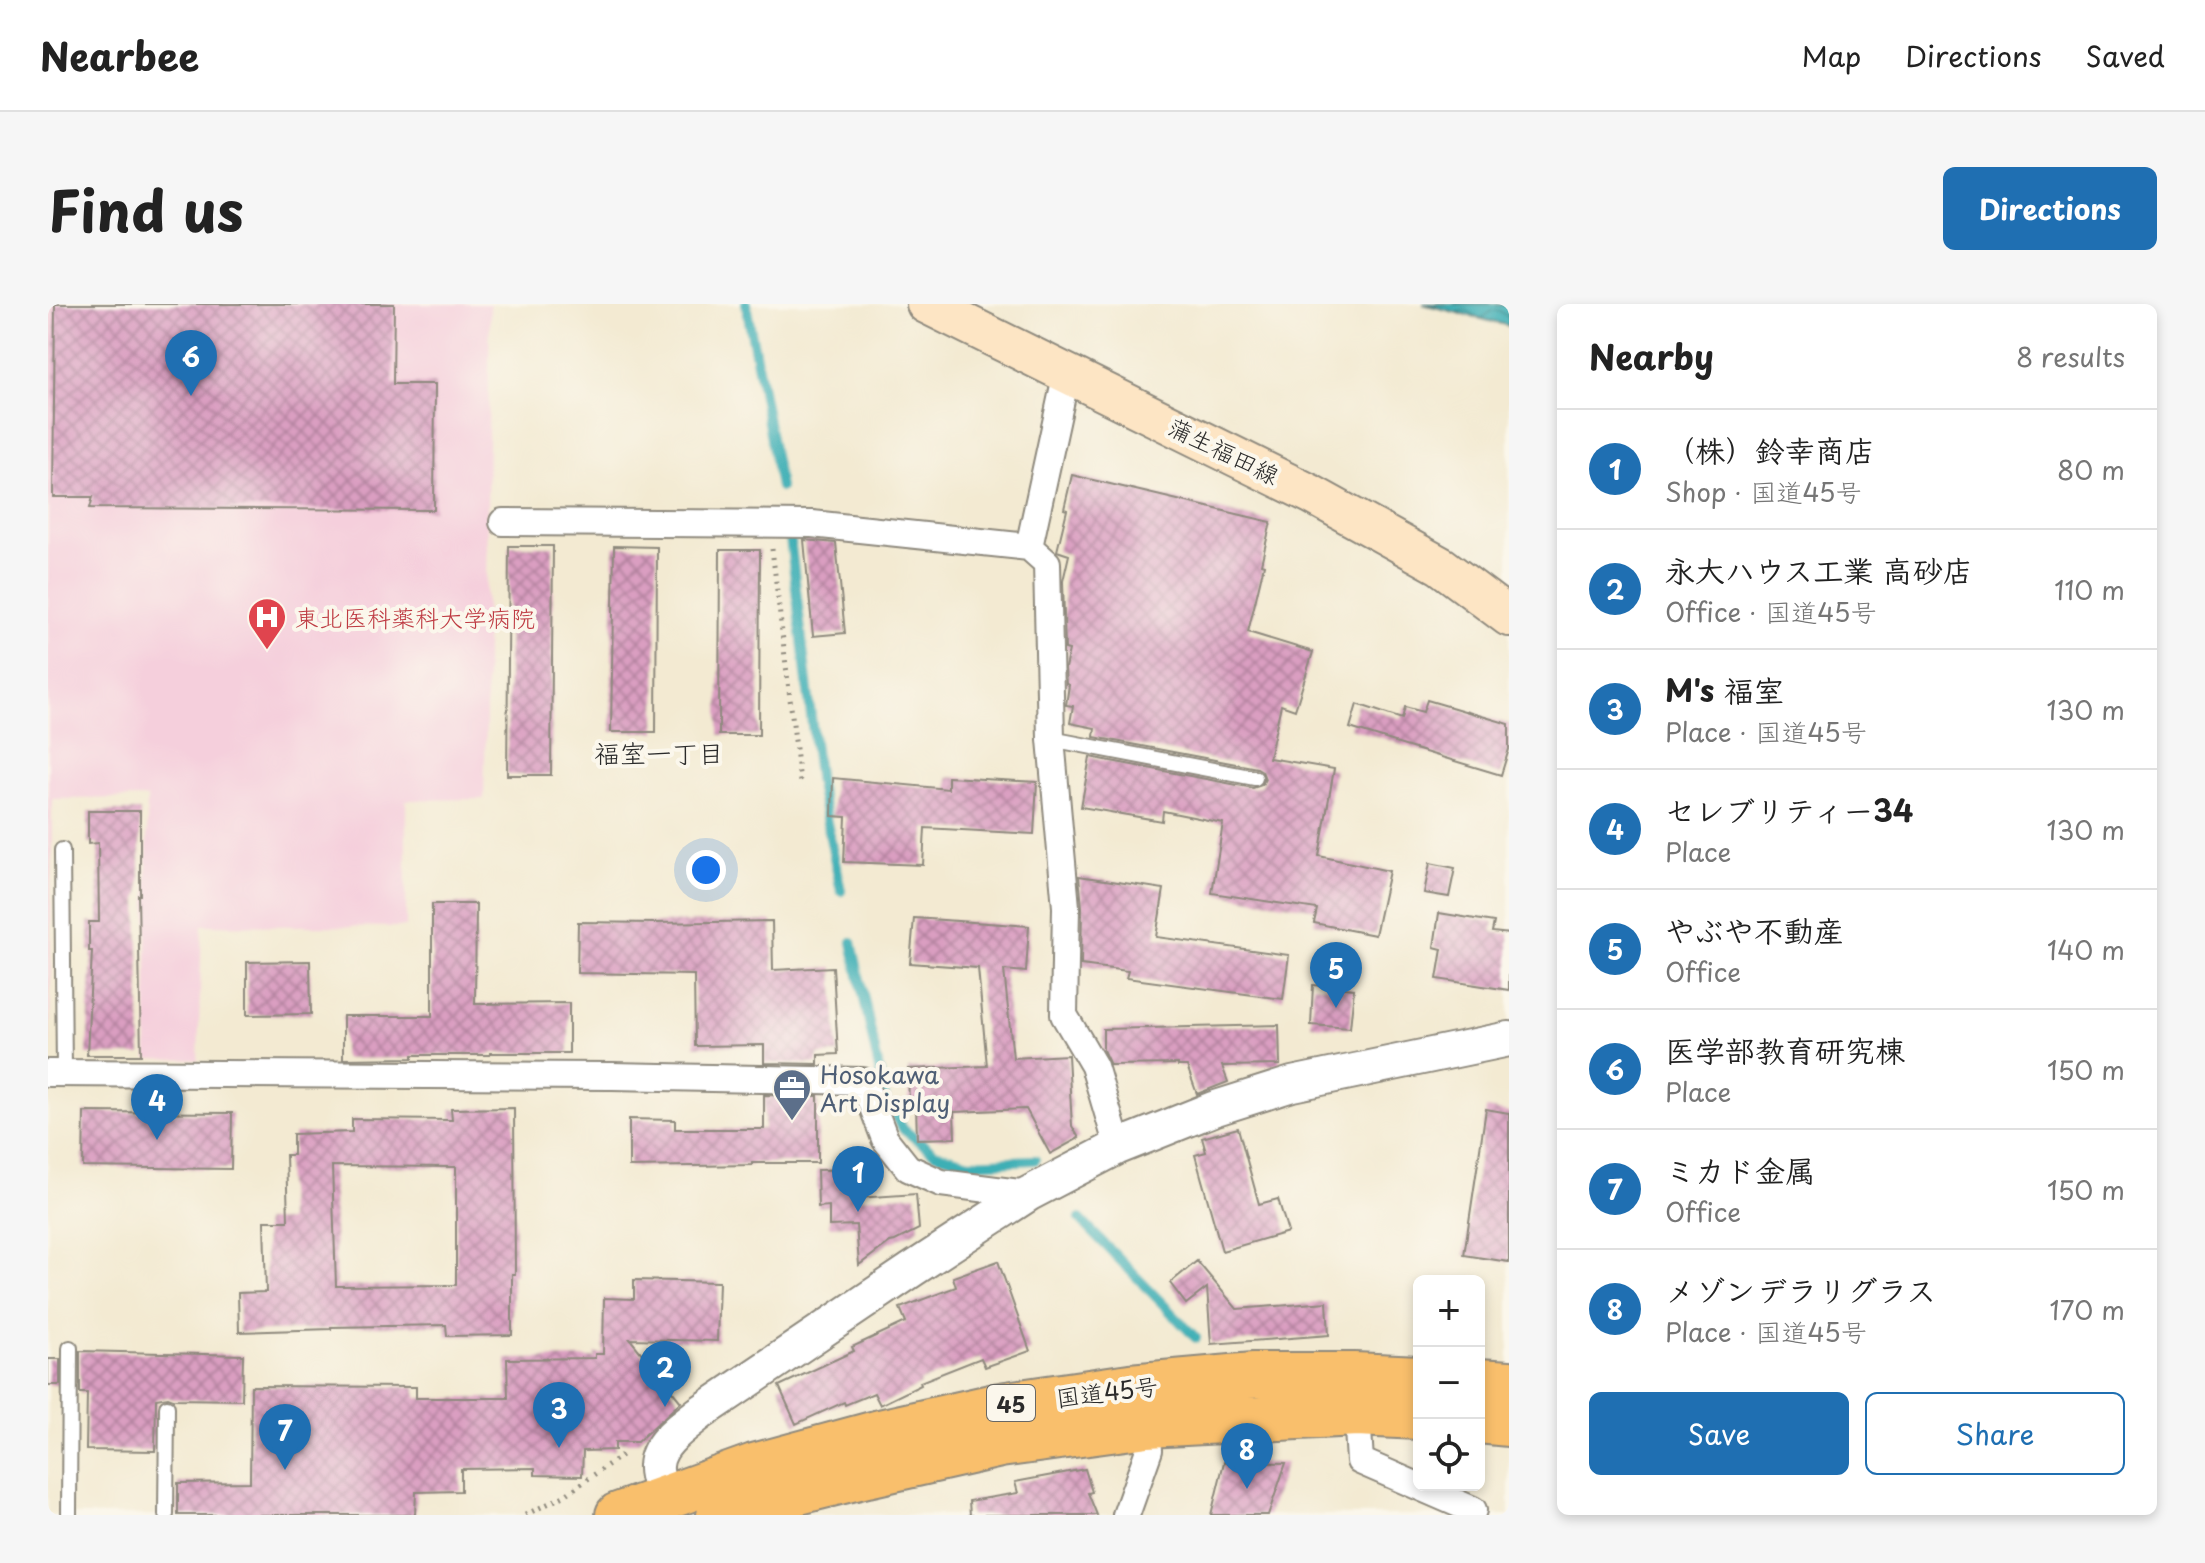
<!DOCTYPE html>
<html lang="en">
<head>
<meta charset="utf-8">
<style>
	body { margin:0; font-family:"Playpen Sans","Klee One",sans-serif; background:#f6f6f6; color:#222 }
	.controls { position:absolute; right:24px; bottom:24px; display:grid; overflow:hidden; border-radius:12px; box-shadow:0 4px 12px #0003 }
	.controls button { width:72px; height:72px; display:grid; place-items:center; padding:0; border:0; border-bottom:2px solid #e0e0e0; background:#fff; color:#222; font:40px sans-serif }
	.you { position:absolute; left:658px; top:566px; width:28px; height:28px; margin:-20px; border:6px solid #fff; border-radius:50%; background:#1a73e8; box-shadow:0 0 0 12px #1a73e833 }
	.badge { display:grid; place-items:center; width:52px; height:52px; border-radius:50%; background:#1f6fb2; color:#fff; font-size:26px; font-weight:700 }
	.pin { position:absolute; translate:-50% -66px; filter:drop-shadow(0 2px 4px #0008) }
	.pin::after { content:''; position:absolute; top:42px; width:28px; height:24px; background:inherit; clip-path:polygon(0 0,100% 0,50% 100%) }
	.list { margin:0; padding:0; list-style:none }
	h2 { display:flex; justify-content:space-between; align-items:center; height:104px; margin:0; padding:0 32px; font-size:34px }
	h2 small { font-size:26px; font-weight:400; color:#767676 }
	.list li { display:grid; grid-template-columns:52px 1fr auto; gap:24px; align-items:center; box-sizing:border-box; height:120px; padding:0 32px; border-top:2px solid #e0e0e0 }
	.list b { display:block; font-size:30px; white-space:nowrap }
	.list p { margin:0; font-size:26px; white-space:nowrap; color:#767676 }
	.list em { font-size:26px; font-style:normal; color:#767676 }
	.actions { display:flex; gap:16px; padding:24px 32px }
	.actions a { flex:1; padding:18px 0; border:2px solid #1f6fb2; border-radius:12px; text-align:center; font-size:28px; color:#1f6fb2 }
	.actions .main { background:#1f6fb2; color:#fff }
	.icon { flex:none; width:44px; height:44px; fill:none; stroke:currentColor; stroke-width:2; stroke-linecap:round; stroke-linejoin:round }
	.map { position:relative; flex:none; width:1461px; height:1211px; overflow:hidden; border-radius:12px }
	header { display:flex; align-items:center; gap:48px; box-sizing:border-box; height:112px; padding:0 40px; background:#fff; border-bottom:2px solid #e0e0e0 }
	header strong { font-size:38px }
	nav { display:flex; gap:44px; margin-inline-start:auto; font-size:28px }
	.intro { display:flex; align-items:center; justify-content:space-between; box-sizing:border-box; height:192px; padding:0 48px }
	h1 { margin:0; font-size:56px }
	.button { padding:20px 36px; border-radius:12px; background:#1f6fb2; color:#fff; font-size:28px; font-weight:700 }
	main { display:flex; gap:48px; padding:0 48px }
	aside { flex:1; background:#fff; border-radius:12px; box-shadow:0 4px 12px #0003 }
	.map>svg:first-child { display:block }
	.built { fill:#f5cfdc }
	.water { fill:url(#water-waves); stroke:#346d70; stroke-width:2 }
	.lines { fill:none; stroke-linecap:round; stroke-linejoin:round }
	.stream { stroke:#3eafb5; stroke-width:10 }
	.building { fill:url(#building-cross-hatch); fill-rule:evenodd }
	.service-casing { stroke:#8f8a7e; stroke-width:18 }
	.minor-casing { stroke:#8f8a7e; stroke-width:30 }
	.tertiary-casing { stroke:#8f8a7e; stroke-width:38 }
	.secondary-casing { stroke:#8f8a7e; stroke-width:42 }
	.trunk-casing { stroke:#8f8a7e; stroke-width:48 }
	.path { stroke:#8f8a7e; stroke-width:5; stroke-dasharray:2 6; stroke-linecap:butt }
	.service { stroke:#fff; stroke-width:14 }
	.minor { stroke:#fff; stroke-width:26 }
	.tertiary { stroke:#fff; stroke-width:34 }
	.secondary { stroke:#fde5c4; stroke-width:38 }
	.trunk { stroke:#f9bf6c; stroke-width:44 }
	.labels { text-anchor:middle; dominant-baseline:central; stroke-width:8; stroke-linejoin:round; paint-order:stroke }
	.shield { fill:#fbf7ec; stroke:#696865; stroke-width:2 }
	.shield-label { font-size:22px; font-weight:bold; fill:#2b2b2b }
	.street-label { font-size:24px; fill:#2b2b2b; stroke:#fbf7ec }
	.health-label { font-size:24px; fill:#be3a42; stroke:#fbf7ec; text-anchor:start }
	.service-label { font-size:24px; fill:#4e5e75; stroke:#fbf7ec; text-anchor:start }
	.neighbourhood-label { font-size:26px; fill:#2b2b2b; stroke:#fbf7ec }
</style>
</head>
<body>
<header>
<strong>Nearbee</strong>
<nav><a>Map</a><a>Directions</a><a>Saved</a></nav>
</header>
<div class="intro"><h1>Find us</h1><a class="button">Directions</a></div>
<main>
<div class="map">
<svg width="1461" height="1211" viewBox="0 0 1461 1211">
	<defs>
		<pattern id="water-waves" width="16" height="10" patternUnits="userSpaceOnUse" patternTransform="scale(2)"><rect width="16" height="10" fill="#3eafb5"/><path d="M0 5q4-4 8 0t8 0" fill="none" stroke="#348f93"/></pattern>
		<pattern id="building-cross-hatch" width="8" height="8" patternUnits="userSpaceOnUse" patternTransform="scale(2)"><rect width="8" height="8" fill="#da9ec1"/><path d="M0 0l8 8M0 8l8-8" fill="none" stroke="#b1819d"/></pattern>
	</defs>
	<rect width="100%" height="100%" fill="#fbf7ec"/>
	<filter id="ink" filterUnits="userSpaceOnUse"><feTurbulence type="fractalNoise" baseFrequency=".0125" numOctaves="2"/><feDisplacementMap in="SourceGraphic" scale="16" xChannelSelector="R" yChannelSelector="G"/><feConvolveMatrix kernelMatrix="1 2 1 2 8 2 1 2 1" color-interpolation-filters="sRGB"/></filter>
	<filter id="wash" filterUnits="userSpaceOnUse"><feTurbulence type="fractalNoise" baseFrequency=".006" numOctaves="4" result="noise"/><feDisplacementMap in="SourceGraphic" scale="32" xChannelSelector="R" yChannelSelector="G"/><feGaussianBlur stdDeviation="1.8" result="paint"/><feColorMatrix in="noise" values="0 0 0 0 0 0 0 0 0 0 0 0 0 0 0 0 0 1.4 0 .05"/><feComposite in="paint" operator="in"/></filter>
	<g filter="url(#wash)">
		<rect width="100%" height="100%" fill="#f3ead2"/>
		<path class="built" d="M0,0h442l-4,278v138l-2,79 -78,1v127l-204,-2 -4,135 -51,-1v-261l-95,1 -2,261h-2z"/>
		<path class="water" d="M1375,0h86v22z"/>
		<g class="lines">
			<path class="stream" d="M698,0l34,183
				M742,234l29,246 22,107
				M804,638l34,161 18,27 31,23 34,10 66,-3
				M1032,915l116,119"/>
		</g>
		<g id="blocks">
			<path class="building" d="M7,0h339l-1,80h42l-1,126 -344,-2 3,-11h-40z
				M1024,171l199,47 -10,42 3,1 -16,67 65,20 -18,58 -14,-5 -12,53 65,11 -15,87 70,15 -14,64 -61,-12 3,-14 -105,-16 11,-70 -60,-12 -1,10 -81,-14 9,-50 163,31 9,-3 3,-6 -3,-8 -5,-3 -163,-31 1,-9 -25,-5 3,-17 -7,-1 3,-20 -3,-1 -1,-16 4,-18 -4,-1 -2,-68 6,-26 -12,-4 10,-41 -3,-1z
				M756,236l32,3 9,90 -32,3z
				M461,242h44l-2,229h-44z
				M566,242l43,1 -1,185h-45z
				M672,246h40l-1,185h-40z
				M1379,396l82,24v25l-8,26 -106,-32v-1l-45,-14 7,-24 45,15 3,-12 18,5z
				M900,473l89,5 -3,52 -109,-6 -2,37 -79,-3 2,-45 -14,-1 1,-38 115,11z
				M40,507h52v84h-2l3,160h-54l5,-104h-3v-29h10l-1,-79 -10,1z
				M1382,559l25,5 -6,29 -25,-4z
				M1031,572l85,13 -8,48 133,18 -6,44 -157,-21 2,-7 -47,-6 1,-58z
				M384,600h44l-1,100 94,-1v50h-79v2h-77v3l-70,1v-43h89z
				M1391,609l55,9 -2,10 17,2v56l-72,-11 5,-30 -8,-2z
				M866,614l115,8 -3,46 -22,-2 9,88 55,-3 4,71 7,12 -29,16 -24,-45 -72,3 1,26 -38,1 -1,-35h-7l-1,-35 79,-3 -9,-98 -68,-5z
				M724,617l1,49 60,-3 5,87 -20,1v9l-54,-1v-18l-69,1 -1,-71 -117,-2 1,-51 76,1z
				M262,657l1,53 -64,1v-53z
				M1265,681l41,4 -4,39 -39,-3z
				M1231,721l1,40 -58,1 6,16 -31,12 -10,-28h-9v-2l-68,1 -7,-15v-21z
				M716,791l54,1v67h-66v2l-123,2v-48l46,1v9h89z
				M466,804l1,166h-3v61l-65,1 -1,-11 -115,2v2l-92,3 -1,-39 28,-1 -2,-71h24l-2,-66h7v-21l59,-2v-13l100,1 -1,-11zM284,862l124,1v118l-120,1z
				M1438,805l23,4v149l-45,-7z
				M36,808l148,1 -1,56 -148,-2z
				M1190,824l21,76 19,-5 10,33 -66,19 -27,-96 11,-3 -4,-14z
				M809,865l1,29 58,-4 3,35 -24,12 -5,1 -31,23 -3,-40 -27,1v-20l-11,1 -1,-37z
				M950,957l32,90 -45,16 -4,-9 -61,24 1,3 -41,20 -6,-12 -29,12 -1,-3 -48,22 -17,-38 75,-35 -2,-4 54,-25 -6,-14 56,-21 -3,-10z
				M1149,957l40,48 90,-7 2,33 -118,9 -4,-56 -21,16 -16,-21z
				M586,976l85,2 -2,59 -87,-2 51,63 -44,40h-22v8l-32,1 -1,25 -47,-1v-7l-74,1v22l-45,1 -1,23h-237v-32l72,-1 1,-96 165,1v11h92l-1,-39 88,-1v-4h8l1,-56 30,1z
				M32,1047l163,4 -1,45 -69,-1 -5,-2 -12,2 -1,52 -69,-1 1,-57h-7z
				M0,1055h12v26h-12z
				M1176,1158l62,1 -18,52h-57z
				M1037,1165l7,23 -4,1 9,22h-127l-1,-14 49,-8 -3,-11z"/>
		</g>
	</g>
	<g filter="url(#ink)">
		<use href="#blocks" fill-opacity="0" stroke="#8f8a7e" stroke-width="2"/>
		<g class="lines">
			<defs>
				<path id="service" d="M1003,435l204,39
					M14,546l2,223
					M21,1211l1,-167
					M118,1211l1,-108"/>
				<path id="minor" d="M455,218l309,2 217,23 38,-175
					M981,243l18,16 4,176 15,168 -2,108 30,51 24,81
					M0,769l564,3 251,5 22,58 23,29 33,15 87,11
					M1309,1110l3,47 113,49 -2,5
					M1078,1211l23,-65 -2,-25"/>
				<path id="tertiary" d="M615,1194c-2,-10 -8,-22 -7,-32 1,-23 28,-40 44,-53l213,-144 115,-75 90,-47 95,-38 79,-25 217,-45"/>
				<path id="secondary" d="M878,0l385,190 130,72 68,51"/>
				<path id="trunk" d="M1431,1077l30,2
					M1431,1117l30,3
					M570,1211l136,-49 126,-34 120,-27 130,-19 124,-11h100l65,3
					M671,1211l36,-12 112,-28 133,-30 147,-20 210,-11 62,3"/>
			</defs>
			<use href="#service" class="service-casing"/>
			<use href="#minor" class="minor-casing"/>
			<use href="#tertiary" class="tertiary-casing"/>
			<use href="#secondary" class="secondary-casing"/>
			<use href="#trunk" class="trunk-casing"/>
			<path class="path" d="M724,245l28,233
				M477,1211l39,-19 62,-44"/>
			<use href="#service" class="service"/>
			<use href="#minor" class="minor"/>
			<use href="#tertiary" class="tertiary"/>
			<use href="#secondary" class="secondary"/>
			<use href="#trunk" class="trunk"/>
		</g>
	</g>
	<defs>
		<symbol id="hospital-pin" viewBox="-11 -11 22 30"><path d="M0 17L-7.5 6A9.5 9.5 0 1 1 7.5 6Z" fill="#e0444e" stroke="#fbf7ec"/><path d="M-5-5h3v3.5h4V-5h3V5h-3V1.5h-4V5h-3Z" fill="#fff"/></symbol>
		<symbol id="office-pin" viewBox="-11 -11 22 30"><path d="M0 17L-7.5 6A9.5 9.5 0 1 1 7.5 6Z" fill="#5c6f8a" stroke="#fbf7ec"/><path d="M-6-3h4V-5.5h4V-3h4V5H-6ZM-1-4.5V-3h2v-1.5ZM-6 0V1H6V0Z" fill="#fff"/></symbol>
	</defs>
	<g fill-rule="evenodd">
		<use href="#hospital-pin" x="197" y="291" width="44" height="60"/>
		<use href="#office-pin" x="722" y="762" width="44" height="60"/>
	</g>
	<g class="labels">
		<rect class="shield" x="939" y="1081" width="48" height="36" rx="6"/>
		<g class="shield-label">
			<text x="963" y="1099">45</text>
		</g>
		<g class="street-label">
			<text transform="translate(1176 146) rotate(26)">蒲生福田線</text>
			<text transform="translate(1059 1087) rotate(-7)">国道45号</text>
		</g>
		<g class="health-label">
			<text x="247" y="313">東北医科薬科大学病院</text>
		</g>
		<g class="service-label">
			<text x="772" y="770">Hosokawa<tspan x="772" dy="28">Art Display</tspan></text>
		</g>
		<g class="neighbourhood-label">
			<text x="611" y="448">福室一丁目</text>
		</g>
	</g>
</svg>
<div class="controls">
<button>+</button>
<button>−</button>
<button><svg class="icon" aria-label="locate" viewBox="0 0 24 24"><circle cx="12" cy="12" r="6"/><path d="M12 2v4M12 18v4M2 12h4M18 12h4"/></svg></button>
</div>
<div class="you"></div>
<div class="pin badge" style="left:810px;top:908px">1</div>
<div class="pin badge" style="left:617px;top:1103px">2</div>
<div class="pin badge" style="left:511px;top:1144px">3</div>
<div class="pin badge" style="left:109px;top:836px">4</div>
<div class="pin badge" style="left:1288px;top:704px">5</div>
<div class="pin badge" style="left:143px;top:92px">6</div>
<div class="pin badge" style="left:237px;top:1166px">7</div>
<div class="pin badge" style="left:1199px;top:1185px">8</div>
</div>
<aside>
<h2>Nearby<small>8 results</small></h2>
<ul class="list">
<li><span class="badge">1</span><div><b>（株）鈴幸商店</b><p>Shop · 国道45号</p></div><em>80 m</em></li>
<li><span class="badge">2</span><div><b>永大ハウス工業 高砂店</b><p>Office · 国道45号</p></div><em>110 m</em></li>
<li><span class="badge">3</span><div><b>M's 福室</b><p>Place · 国道45号</p></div><em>130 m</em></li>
<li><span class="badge">4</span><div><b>セレブリティー34</b><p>Place</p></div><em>130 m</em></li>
<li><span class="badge">5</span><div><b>やぶや不動産</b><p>Office</p></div><em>140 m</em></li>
<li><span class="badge">6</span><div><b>医学部教育研究棟</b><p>Place</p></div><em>150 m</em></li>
<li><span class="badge">7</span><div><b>ミカド金属</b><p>Office</p></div><em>150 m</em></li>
<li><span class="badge">8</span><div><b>メゾンデラリグラス</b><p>Place · 国道45号</p></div><em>170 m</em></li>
</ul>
<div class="actions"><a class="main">Save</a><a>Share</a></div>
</aside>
</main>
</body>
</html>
